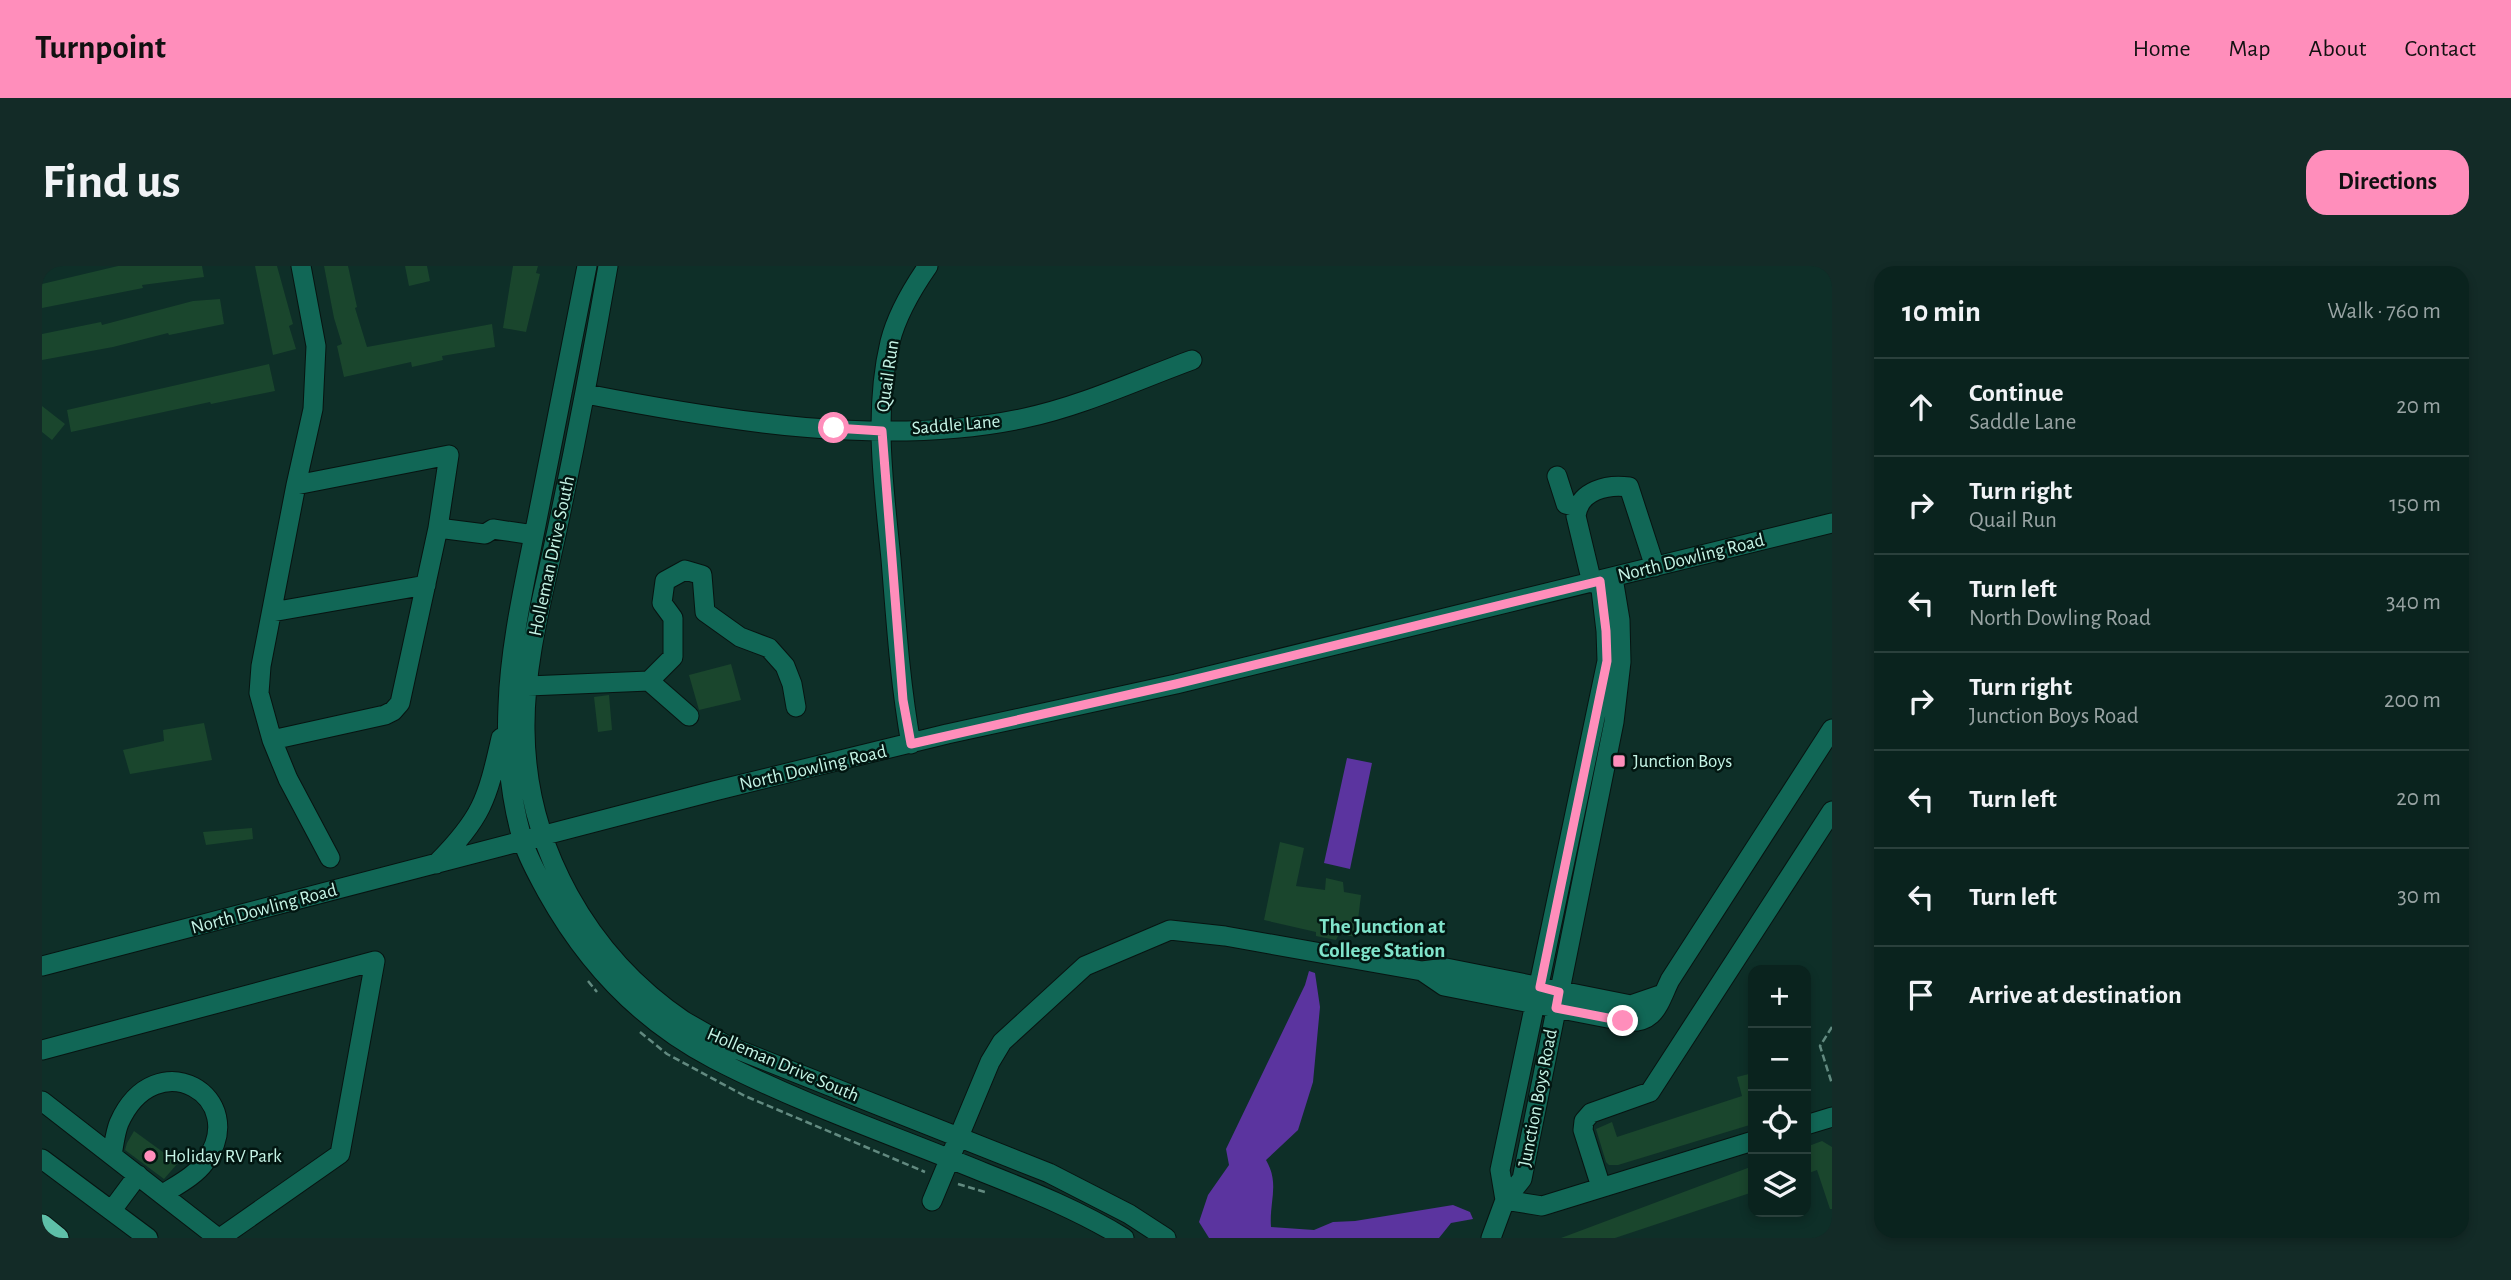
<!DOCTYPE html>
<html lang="en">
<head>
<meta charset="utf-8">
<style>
	body { margin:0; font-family:"Alegreya Sans",sans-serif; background:#132b27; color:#f1f3f6 }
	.controls { position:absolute; right:21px; bottom:21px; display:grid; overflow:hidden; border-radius:14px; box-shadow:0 4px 10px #0003 }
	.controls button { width:63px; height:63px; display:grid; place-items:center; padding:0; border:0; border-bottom:2px solid #2a403c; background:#0a231e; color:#f1f3f6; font:35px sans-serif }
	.stop { position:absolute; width:21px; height:21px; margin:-16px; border:5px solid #ff8ebb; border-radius:50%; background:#fff }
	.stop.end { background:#ff8ebb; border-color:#fff; box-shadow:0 2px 7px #0008 }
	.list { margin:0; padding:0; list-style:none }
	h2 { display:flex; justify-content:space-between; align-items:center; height:91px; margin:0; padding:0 28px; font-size:30px }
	h2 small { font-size:23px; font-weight:400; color:#99a4a4 }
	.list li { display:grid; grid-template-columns:46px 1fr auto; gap:21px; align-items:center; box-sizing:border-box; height:98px; padding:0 28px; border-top:2px solid #2a403c }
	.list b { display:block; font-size:26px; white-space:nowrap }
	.list p { margin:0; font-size:23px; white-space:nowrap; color:#99a4a4 }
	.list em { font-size:23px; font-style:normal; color:#99a4a4 }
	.icon { flex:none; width:38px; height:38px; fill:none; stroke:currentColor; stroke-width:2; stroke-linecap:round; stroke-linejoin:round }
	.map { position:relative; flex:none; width:1790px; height:972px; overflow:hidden; border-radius:21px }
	header { display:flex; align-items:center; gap:42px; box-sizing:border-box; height:98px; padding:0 35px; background:#ff8ebb; color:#111 }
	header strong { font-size:33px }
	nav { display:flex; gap:38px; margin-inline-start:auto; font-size:24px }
	.intro { display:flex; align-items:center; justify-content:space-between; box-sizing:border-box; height:168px; padding:0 42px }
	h1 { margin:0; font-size:49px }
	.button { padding:18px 32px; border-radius:21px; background:#ff8ebb; color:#111; font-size:24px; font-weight:700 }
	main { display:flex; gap:42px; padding:0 42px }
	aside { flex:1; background:#0a231e; border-radius:21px; box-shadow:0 4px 10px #0003 }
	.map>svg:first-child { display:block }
	.water { fill:#5b349f }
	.building { fill:#1a462d }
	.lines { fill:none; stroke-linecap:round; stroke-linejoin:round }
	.minor-casing { stroke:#071411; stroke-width:21 }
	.highway-casing { stroke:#071411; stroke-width:23 }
	.path { stroke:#628a80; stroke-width:2.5; stroke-dasharray:7 3.5; stroke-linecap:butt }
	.minor { stroke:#116756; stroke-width:19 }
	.highway { stroke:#5ebfa8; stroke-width:21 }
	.route { stroke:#ff8ebb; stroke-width:9 }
	.poi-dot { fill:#ff8ebb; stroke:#021611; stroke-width:2.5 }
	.labels { text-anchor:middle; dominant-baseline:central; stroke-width:5; stroke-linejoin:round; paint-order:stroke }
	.street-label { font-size:19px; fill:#c5f4e6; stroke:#021611 }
	.poi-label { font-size:19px; fill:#c5f4e6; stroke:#021611; text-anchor:start }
	.neighbourhood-label { font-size:21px; font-weight:bold; fill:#80e4cb; stroke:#021611 }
</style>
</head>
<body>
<header>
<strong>Turnpoint</strong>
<nav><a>Home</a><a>Map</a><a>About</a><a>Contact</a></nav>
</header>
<div class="intro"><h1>Find us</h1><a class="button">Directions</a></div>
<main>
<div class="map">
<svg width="1790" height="972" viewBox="0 0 1790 972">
	<rect width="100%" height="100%" fill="#0e2f28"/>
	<path class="water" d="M1305,492l25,5 -22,106 -26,-6z
		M1267,705l6,2 5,34 -7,75 -15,48 -32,30c14,24 3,41 5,67l43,3 19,-8 22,-1 98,-16 17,7 3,7 -22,4 -12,15h-230l-10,-16 9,-27 21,-30 -3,-16 79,-164z"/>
	<path class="building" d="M76,0h84l2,11 -62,8 1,3 -101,20v-24z
		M213,0h22l16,58 -4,2 7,23 -23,6z
		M282,0h24l9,41 -2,1 12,39 125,-23 3,23 -53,9 1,4 -31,7 -1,-5 -67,15 -7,-31 5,-2 -8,-26z
		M363,0h22l3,15 -21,5z
		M471,0h25l-2,7 4,1 -14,58 -23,-4z
		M178,33l4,25 -55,11 -1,-2 -55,14 -71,13v-26l59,-12 1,3 91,-24z
		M227,98l6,27 -64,13 -1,-2 -139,30 -4,-22z
		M0,140l23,18 -13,16 -10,-8z
		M689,398l10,36 -42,10 -10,-35z
		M567,429l3,35 -14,2 -4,-35z
		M162,457l8,37 -82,14 -7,-24 41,-9 -1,-11z
		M210,562l1,11 -47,6 -3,-13z
		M1238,576l24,6 -8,38 29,4 1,-12 17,4 1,10 17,3 -5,42 -17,-3 -3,6 -20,-4v-4l-52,-12z
		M1711,807v51l-135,41h-9l-3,-3 -10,-33 16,-7 5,15 125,-41 -5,-19z
		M92,865l44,32 -14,16 -39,-29 2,-7z
		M1780,875l10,6v62h-2l-13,-39 -11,4v-27z
		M1711,900v26l-138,46h-54z"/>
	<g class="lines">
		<defs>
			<path id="minor" d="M545,0c-16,83 -32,166 -49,249 -12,62 -28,128 -30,191 -2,44 2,90 14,132 5,19 16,37 25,54 40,72 94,129 167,167 87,45 181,77 271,114 48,19 95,38 139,65
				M566,0c-15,86 -31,170 -49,255 -14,68 -35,139 -34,209 1,117 63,226 159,291 14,8 28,16 42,24l323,128 80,41 37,24
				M544,128c138,27 300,54 439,24 57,-12 112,-38 167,-58
				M1515,210l9,28 11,3
				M254,219l17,-76 3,-63 -15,-80
				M396,262l-38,175 -7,8 -8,4 -113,25 -13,-47 2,-27 35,-181 153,-30 -11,73 47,6 8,-5 41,6
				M1550,317l-16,-67c3,-26 32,-32 53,-29l26,80
				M230,346l154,-27
				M486,420l121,-5
				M647,450l-40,-35 24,-24v-39l-11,-15 3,-22 20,-11 17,5 3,37 35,25 29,11 16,18 7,18 4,23
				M230,474l16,39 42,79
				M869,478c-11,-61 -15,-123 -20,-185 -7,-71 -18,-146 -1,-217 7,-28 22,-53 38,-76
				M394,598c46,-46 51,-64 65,-126
				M0,700l672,-175 233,-57 229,-50 656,-161
				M1380,705l22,15 179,35c32,4 35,-16 47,-41l162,-251
				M0,784l333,-89 -35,193 -120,84
				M0,835l176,137
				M1764,859l26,-8
				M70,889c2,-10 3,-22 7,-32 37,-83 133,-26 86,39 -10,14 -28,23 -42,32
				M0,893l106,79
				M1559,921l-18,-57 1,-9 7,-8 59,-21 182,-281
				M1463,934l-5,-30 107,-509 -1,-30 -6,-50
				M1463,934l37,6 211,-65
				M890,935l58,-139 12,-20 83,-76 85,-36 55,6 197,35 24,-3 185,37 32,-11
				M70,944l26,-35
				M1449,972l14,-38 17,-21 92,-457 7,-60 -1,-42 -7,-42"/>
			<path id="highway" d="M0,959l16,13"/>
		</defs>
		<use href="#minor" class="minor-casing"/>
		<use href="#highway" class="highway-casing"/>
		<path class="path" d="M546,715l9,11
			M1790,761l-12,19 12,38
			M598,766l27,22 78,42 180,76
			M916,918l27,8"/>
		<use href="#minor" class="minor"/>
		<use href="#highway" class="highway"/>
	</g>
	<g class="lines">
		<path class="route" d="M792,162l48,3 21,269 8,44 265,-60 424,-103 6,50 1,30 -67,326 19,5 -3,16 67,13"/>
	</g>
	<g class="poi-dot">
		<rect x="1570" y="488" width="14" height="14" rx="3.5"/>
		<circle cx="108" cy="890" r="7"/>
	</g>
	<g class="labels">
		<g class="street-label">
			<text transform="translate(846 110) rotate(-82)">Quail Run</text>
			<text transform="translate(914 159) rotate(-5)">Saddle Lane</text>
			<text transform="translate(510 290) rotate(-78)">Holleman Drive South</text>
			<text transform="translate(1649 292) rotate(-14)">North Dowling Road</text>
			<text transform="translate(771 502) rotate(-13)">North Dowling Road</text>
			<text transform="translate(222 643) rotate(-15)">North Dowling Road</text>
			<text transform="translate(741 799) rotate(23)">Holleman Drive South</text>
			<text transform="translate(1496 832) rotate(-79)">Junction Boys Road</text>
		</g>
		<g class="poi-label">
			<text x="1591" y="495">Junction Boys</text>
			<text x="122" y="890">Holiday RV Park</text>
		</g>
		<g class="neighbourhood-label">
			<text x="1340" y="660">The Junction at<tspan x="1340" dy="24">College Station</tspan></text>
		</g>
	</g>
</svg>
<div class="controls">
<button>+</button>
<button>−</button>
<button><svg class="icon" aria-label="locate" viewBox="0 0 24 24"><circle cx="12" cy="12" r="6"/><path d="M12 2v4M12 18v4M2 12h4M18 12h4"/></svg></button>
<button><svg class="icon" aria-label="layers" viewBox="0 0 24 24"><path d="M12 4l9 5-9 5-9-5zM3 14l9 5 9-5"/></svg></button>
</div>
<div class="stop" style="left:792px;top:162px"></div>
<div class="stop end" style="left:1581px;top:755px"></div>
</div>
<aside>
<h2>10 min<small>Walk · 760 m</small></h2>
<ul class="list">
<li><svg class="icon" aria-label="ahead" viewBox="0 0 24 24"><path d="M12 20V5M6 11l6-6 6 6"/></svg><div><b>Continue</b><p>Saddle Lane</p></div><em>20 m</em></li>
<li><svg class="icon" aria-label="right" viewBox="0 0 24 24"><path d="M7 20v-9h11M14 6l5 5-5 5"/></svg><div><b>Turn right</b><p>Quail Run</p></div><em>150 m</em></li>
<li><svg class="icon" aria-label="left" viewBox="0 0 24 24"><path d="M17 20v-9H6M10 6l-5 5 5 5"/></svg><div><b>Turn left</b><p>North Dowling Road</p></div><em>340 m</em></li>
<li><svg class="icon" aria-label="right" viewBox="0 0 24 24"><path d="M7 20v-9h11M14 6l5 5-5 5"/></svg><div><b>Turn right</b><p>Junction Boys Road</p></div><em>200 m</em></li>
<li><svg class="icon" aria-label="left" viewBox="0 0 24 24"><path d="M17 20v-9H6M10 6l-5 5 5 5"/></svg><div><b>Turn left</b></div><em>20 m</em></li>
<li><svg class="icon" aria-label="left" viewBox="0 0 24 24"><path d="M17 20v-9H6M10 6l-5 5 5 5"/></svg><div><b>Turn left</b></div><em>30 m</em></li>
<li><svg class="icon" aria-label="arrive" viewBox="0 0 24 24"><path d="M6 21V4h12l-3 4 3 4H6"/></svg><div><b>Arrive at destination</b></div></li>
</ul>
</aside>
</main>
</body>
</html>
